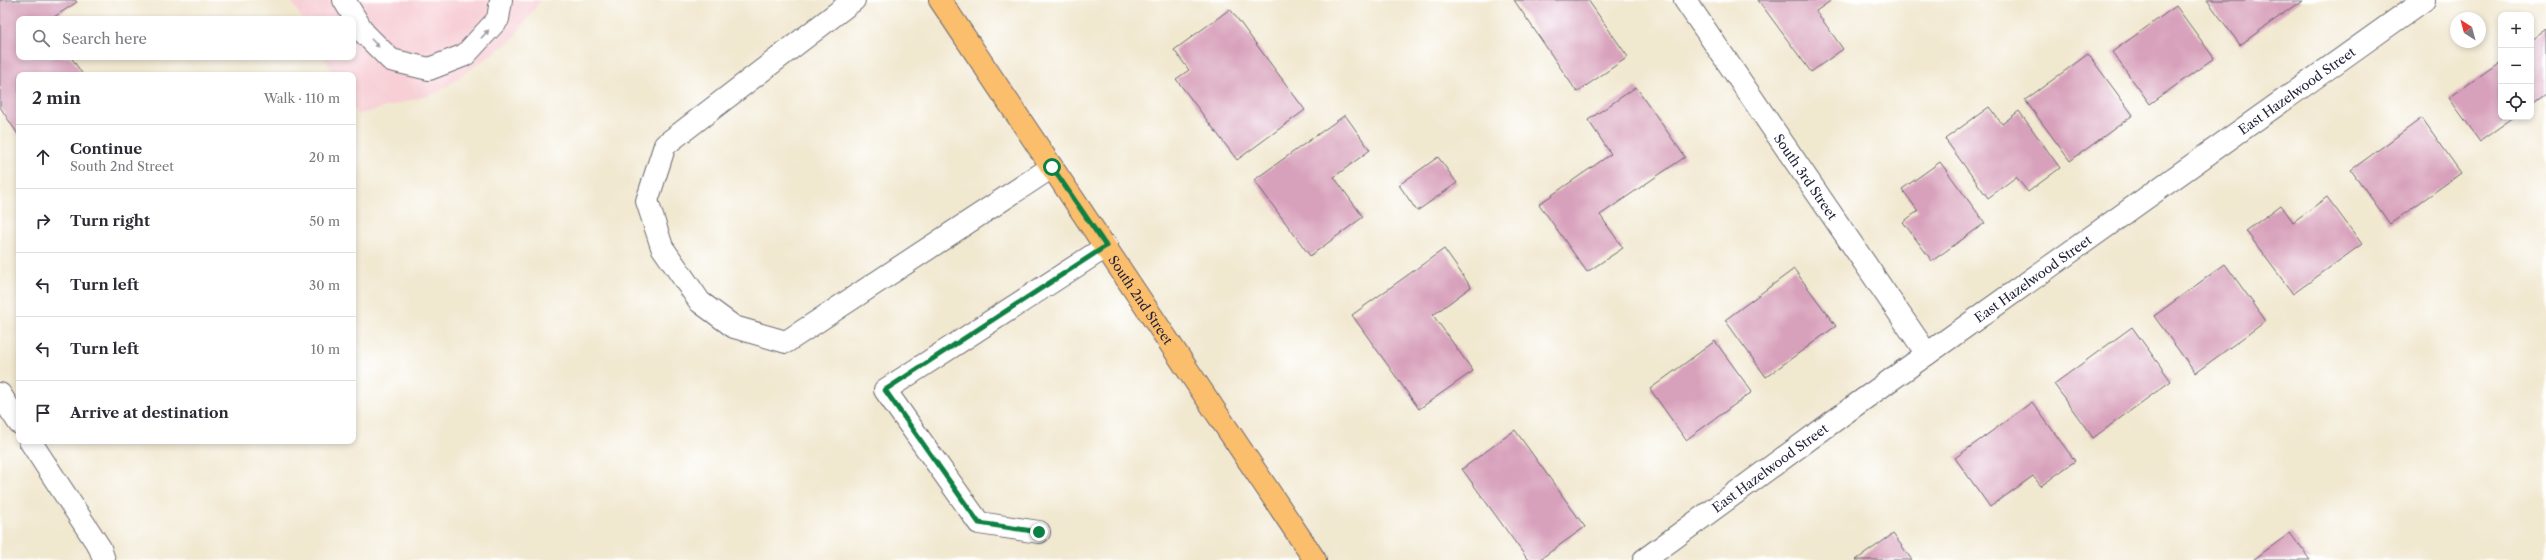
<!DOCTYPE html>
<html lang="en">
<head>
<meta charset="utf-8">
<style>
	body { margin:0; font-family:"Libre Caslon Text",serif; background:#f7f7f7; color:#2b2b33 }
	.controls { position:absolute; right:12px; top:12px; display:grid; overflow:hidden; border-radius:8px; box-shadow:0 2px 6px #0003 }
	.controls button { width:36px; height:36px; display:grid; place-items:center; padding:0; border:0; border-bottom:1px solid #e1e1e2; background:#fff; color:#2b2b33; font:20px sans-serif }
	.compass { position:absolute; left:2450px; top:12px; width:36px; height:36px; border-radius:50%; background:#fff; box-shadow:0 2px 6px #0003; rotate:324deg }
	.stop { position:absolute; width:12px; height:12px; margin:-9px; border:3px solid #0b8043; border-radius:50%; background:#fff }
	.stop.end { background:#0b8043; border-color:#fff; box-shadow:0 1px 4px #0008 }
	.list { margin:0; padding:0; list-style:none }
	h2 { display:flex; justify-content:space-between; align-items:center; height:52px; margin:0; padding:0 16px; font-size:17px }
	h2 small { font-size:13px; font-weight:400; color:#7c7c81 }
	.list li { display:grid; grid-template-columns:26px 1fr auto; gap:12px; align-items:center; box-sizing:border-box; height:64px; padding:0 16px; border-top:1px solid #e1e1e2 }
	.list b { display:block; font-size:15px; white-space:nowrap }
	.list p { margin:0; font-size:13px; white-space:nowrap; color:#7c7c81 }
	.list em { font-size:13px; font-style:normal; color:#7c7c81 }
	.icon { flex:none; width:22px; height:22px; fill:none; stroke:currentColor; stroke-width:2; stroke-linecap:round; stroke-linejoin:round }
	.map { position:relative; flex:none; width:2546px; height:560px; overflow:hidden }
	.search { position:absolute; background:#fff; box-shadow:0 2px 6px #0003; left:16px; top:16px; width:340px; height:44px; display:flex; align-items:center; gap:10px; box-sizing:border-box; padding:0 14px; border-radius:8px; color:#7c7c81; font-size:15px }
	.panel { position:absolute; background:#fff; box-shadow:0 2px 6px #0003; left:16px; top:72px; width:340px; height:372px; border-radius:8px }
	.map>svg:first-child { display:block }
	.built { fill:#f7cfd5 }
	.building { fill:#d8a1bb }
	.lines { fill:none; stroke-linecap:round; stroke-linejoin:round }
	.minor-casing { stroke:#6a676f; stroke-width:24 }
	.major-casing { stroke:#6a676f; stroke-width:24 }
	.minor { stroke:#fff; stroke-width:22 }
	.major { stroke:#fabe6d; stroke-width:22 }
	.oneway { fill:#9c9ca7 }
	.route { stroke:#0b8043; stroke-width:5 }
	.labels { text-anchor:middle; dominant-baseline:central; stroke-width:3.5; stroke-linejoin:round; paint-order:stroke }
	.street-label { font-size:13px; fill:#22223b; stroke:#fff }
</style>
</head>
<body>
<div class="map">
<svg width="2546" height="560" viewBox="0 0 2546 560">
	<rect width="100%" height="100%" fill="#fff"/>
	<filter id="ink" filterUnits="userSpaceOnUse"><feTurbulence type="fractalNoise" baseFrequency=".025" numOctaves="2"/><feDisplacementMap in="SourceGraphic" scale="8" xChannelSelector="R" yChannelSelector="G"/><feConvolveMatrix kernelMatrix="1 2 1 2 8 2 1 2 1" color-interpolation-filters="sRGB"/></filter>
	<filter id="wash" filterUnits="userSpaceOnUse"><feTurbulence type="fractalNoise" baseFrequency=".012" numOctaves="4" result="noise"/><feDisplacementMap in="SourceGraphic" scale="16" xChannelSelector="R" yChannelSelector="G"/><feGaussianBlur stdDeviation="0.9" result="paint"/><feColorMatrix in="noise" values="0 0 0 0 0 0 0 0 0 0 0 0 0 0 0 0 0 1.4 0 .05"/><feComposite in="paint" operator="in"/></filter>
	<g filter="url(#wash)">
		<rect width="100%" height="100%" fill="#f1e8d0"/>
		<path class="built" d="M291,0h250l-29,40 -75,53 -80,22 -4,-8v-32h-19l-10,-18h29v-38h-51z"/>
		<g id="blocks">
			<path class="building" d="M0,0h75l2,2 -26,17h-32v38h52l12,18h-64v61l-19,-29z
				M1514,0h74l40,57 -51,35z
				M1758,0h74l-16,11 27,38 -32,23z
				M2207,0h95l-62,45z
				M2176,6l38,52 -64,46 -38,-52z
				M1230,9l75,101 -68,50 -61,-81 13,-9 -15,-20z
				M2546,29v65l-15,11v-65z
				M2088,54l45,61 -63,46 -45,-61z
				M2501,61v56h13l-34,24 -31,-43z
				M1636,87l49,70 -85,58 23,33 -36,24 -48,-68 72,-50 -23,-34z
				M1989,107l13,17 17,-13 41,57 -32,24 -12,-15 -28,21 -43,-59z
				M1345,115l25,35 -36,27 29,40 -53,39 -56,-76z
				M2422,118l39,55 -71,51 -39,-54z
				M1438,157l19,26 -40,28 -18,-26z
				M1940,162l45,61 -53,38 -29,-39 15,-11 -16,-22z
				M2327,197l35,47 -69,50 -47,-63 35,-26 12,17z
				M1444,249l27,38 -38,28 40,56 -54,38 -67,-94z
				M2225,264l41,57 -71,52 -41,-57z
				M1794,269l42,57 -70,51 -41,-57z
				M2132,327l39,54 -78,57 -39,-54z
				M1715,341l37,51 -66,48 -36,-51z
				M2032,402l43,59 -34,25 -8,-10 -43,31 -35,-49z
				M1515,430l70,97 -46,33h-11l-66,-91z
				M2290,533l20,27h-57z
				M1893,534l19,26h-56z"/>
		</g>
	</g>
	<g filter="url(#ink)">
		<use href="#blocks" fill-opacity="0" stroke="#6a676f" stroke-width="1"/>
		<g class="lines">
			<defs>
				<g id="minor">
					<path d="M344,0l20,33 27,27 38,9 36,-14 33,-36 3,-19"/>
					<path d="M854,0l-189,145 -18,56 15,46 38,55 34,25 52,15 266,-175"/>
					<path id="s1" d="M1685,0l242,354"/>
					<path d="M0,394l19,29"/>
					<path d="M30,441l70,107 4,12"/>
					<path d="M1039,532l-60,-9 -94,-133 222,-144"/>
					<path id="s2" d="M1644,560l213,-156 567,-404"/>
				</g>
				<g id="major">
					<path id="s3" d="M940,0l375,560"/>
				</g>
			</defs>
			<use href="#minor" class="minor-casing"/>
			<use href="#major" class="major-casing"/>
			<use href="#minor" class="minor"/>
			<use href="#major" class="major"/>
		</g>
		<defs><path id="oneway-solid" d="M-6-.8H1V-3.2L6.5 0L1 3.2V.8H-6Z"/></defs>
		<g class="oneway">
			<use href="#oneway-solid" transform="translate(485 34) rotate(-47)"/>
			<use href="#oneway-solid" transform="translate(375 43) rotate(46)"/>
		</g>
	</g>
	<g class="lines" filter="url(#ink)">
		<path class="route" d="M1039,532l-60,-9 -94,-133 221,-144 -54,-79"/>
	</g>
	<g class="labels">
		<g class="street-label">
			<text stroke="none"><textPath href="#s2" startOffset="804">East Hazelwood Street</textPath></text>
			<text stroke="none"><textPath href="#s1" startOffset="214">South 3rd Street</textPath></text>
			<text stroke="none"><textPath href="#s2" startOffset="480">East Hazelwood Street</textPath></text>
			<text stroke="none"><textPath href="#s3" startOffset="361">South 2nd Street</textPath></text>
			<text stroke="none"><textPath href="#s2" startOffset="156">East Hazelwood Street</textPath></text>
		</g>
	</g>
</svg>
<div class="controls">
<button>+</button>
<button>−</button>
<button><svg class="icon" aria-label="locate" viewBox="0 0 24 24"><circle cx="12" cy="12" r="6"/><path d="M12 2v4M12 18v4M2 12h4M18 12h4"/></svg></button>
</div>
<svg class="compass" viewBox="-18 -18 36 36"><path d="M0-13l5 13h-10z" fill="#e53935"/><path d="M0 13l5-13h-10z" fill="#7c7c81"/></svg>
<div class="stop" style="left:1052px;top:167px"></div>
<div class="stop end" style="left:1039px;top:532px"></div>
<div class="search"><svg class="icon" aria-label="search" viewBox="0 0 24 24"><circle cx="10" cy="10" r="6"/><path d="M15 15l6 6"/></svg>Search here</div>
<section class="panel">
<h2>2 min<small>Walk · 110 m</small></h2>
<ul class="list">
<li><svg class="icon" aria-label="ahead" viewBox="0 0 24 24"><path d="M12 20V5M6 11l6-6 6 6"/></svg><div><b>Continue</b><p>South 2nd Street</p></div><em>20 m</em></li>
<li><svg class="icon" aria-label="right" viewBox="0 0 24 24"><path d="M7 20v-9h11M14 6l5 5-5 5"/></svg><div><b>Turn right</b></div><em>50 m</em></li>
<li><svg class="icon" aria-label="left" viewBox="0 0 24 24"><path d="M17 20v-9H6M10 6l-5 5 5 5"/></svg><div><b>Turn left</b></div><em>30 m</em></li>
<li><svg class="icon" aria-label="left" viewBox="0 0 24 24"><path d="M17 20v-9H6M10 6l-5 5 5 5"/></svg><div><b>Turn left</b></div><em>10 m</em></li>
<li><svg class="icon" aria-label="arrive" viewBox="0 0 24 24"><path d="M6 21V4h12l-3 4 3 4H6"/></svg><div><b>Arrive at destination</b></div></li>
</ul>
</section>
</div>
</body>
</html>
